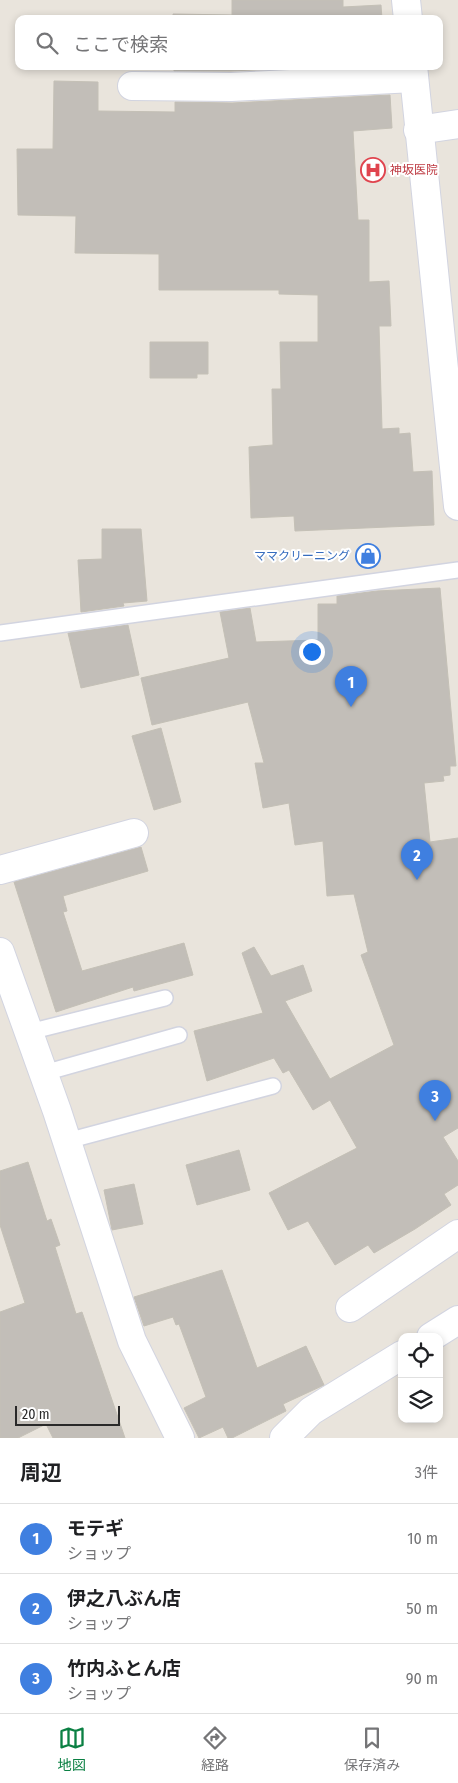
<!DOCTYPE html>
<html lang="ja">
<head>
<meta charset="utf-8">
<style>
	body { margin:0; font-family:"Fira Sans Condensed","Noto Sans JP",sans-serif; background:#f6f6f6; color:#202124 }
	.controls { position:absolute; right:15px; bottom:15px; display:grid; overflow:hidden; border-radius:10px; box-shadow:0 2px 8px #0003 }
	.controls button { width:45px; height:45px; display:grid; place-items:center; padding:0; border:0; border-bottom:1px solid #e0e0e0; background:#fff; color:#202124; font:25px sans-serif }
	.scale { position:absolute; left:15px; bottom:12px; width:105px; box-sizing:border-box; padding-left:5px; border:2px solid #292929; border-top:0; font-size:14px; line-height:18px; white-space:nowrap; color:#292929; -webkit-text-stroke:4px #fff; paint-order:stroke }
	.you { position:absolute; left:311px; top:651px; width:18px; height:18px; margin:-12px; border:4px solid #fff; border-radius:50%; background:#1a73e8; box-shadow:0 0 0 8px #1a73e833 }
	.badge { display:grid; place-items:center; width:32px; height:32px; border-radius:50%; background:#0b8043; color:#fff; font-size:16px; font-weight:700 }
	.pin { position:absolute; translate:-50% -41px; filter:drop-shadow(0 1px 2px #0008) }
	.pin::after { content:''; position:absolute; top:26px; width:18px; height:15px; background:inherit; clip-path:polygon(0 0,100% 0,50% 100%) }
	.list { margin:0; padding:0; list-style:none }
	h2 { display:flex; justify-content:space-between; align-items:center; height:65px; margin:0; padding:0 20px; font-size:21px }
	h2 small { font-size:16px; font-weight:400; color:#757577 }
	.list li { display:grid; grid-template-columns:32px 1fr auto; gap:15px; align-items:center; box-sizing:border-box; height:70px; padding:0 20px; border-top:1px solid #e0e0e0 }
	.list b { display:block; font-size:19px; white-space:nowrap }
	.list p { margin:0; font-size:16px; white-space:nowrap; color:#757577 }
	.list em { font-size:16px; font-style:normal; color:#757577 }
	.icon { flex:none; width:28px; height:28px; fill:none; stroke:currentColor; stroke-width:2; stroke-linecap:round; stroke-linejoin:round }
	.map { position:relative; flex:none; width:458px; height:1438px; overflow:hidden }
	.search { position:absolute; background:#fff; box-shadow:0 2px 8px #0003; left:15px; right:15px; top:15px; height:55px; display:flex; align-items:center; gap:12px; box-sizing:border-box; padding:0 18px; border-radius:10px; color:#757577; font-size:19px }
	.sheet { height:275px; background:#fff }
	nav { display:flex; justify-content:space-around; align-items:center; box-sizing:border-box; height:70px; border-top:1px solid #e0e0e0; background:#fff; font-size:14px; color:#757577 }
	nav a { display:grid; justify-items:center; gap:2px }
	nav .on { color:#0b8043 }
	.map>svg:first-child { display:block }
	.building { fill:#c2beb8; stroke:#c4c0b6 }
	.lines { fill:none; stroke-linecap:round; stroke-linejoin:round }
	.service-casing { stroke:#d2d4e0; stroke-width:18 }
	.minor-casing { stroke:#d2d4e0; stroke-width:30 }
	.tertiary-casing { stroke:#d2d4e0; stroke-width:30 }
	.service { stroke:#fff; stroke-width:15 }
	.minor { stroke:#fff; stroke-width:28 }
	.tertiary { stroke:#fff; stroke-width:28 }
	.labels { text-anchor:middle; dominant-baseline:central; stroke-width:4; stroke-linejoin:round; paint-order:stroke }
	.health-label { font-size:12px; fill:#be3a42; stroke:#fff; text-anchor:start }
	.shop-label { font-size:12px; fill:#366cbe; stroke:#fff; text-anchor:end }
</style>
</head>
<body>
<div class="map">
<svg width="458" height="1438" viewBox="0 0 458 1438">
	<rect width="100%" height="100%" fill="#e9e4dc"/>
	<path class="building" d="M232,0h111v7l38,-2 1,14h-209v-5l59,1z
		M174,66h161l-104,5h-57z
		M54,81l44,1v29l77,1v-10l57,1 158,-8 2,33 -39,3 5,89h11v62l20,-1 2,45h-12l3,103 17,-1v6l11,-1 3,39 19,-1 2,54 -139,6 -1,-15 -43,2 -2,-71 24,-2 -1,-56h9l-1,-47h38v-47l-39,-1v-4h-120v-36l-84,-1 1,-37 -58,-1 -1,-66h36z
		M150,342h58v32h-11v4h-47z
		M102,529h39l6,72 -24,2 1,3 -43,6 -3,-52 24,-1z
		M440,588l16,178h-6v9l-7,1 1,5 -20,2 6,59 28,-4v290l-15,9 15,24v24l-14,9 7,11 -36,24 -41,24 -6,-8 -33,20 -27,-44 -20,9 -19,-37 88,-45 -27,-48 -17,10 -24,-40 -6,3 -9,-15 -67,23 -13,-50 69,-18 -21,-60 12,-6 17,29 32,-11 9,26 -27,10 45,78 64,-34 -33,-90 7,-3 -14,-58 -27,2 -4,-55 -28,4 -6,-42 -26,5 -8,-45h9l-16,-61 -96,23 -11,-47 88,-20 -9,-46 30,-4 6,34 62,-2v-36h19v-8l40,-5z
		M128,625l11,50 -58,13 -13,-55z
		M161,728l20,74 -27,8 -22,-74z
		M141,847l7,24 -85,25 4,15 -4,1 19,59 102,-28 9,32 -59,16 -1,-4 -77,25 -42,-130z
		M239,1150l11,40 -53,15 -11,-40z
		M28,1162l19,59 4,-2 9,26 -5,2 21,67 6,-2 43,126h-72l-7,-14 -28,14h-18v-126l25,-9 -25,-78v-54z
		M134,1184l9,40 -31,6 -8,-40z
		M222,1270l35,98 49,-22 18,39 -41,19 3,7 -54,27h-4l-5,-11 -24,11 -15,-30 22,-11 -27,-73 -3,1 -3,-8 -29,9 -10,-29z"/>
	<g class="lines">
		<defs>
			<path id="service" d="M0,633l458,-63
				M29,1032l136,-34
				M44,1073l135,-38
				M67,1141l206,-55"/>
			<path id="minor" d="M132,86l99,1 183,-9
				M418,130l40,-6
				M0,870l134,-37
				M0,952l57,159 75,230 48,97
				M350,1308l108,-74
				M431,1337l27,-17
				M284,1438l27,-27 91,-56"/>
			<path id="tertiary" d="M406,0l2,19
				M413,66l45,440"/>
		</defs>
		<use href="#service" class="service-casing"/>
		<use href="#minor" class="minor-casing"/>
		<use href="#tertiary" class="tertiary-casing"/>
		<use href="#service" class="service"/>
		<use href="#minor" class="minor"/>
		<use href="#tertiary" class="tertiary"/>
	</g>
	<defs>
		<symbol id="hospital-ring" viewBox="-11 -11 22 22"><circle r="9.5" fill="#fff" stroke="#e0444e" stroke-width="1.5"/><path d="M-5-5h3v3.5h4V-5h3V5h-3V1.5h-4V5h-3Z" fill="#e0444e"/></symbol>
		<symbol id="shop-ring" viewBox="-11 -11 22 22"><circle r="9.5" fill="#fff" stroke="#3f7fe0" stroke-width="1.5"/><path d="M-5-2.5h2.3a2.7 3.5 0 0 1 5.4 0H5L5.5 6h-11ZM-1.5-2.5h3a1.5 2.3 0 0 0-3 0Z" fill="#3f7fe0"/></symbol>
	</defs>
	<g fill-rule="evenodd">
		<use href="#hospital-ring" x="359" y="156" width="28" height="28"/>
		<use href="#shop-ring" x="354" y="542" width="28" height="28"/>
	</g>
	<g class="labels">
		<g class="health-label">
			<text x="390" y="170">神坂医院</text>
		</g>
		<g class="shop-label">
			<text x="350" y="556">ママクリーニング</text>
		</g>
	</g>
</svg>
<div class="controls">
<button><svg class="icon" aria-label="locate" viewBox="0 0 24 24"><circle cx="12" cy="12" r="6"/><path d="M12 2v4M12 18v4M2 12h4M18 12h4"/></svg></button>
<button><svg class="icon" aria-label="layers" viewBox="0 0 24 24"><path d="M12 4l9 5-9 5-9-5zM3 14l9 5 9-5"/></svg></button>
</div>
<div class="scale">20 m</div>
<div class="you"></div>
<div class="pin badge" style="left:351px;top:707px;background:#3f7fe0">1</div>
<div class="pin badge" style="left:417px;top:880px;background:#3f7fe0">2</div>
<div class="pin badge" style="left:435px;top:1121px;background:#3f7fe0">3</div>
<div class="search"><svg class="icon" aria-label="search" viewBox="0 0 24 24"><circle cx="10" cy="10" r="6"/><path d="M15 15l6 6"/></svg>ここで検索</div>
</div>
<section class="sheet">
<h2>周辺<small>3件</small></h2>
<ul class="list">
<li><span class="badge" style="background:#3f7fe0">1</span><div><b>モテギ</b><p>ショップ</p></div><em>10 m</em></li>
<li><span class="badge" style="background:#3f7fe0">2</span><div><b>伊之八ぶん店</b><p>ショップ</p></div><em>50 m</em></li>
<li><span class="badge" style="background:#3f7fe0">3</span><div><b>竹内ふとん店</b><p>ショップ</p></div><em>90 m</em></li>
</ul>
</section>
<nav>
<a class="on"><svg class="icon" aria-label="map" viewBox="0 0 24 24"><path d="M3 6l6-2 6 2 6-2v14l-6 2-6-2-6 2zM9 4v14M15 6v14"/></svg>地図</a>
<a><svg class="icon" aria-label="directions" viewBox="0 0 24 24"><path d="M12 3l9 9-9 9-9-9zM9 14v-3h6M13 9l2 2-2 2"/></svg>経路</a>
<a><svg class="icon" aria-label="saved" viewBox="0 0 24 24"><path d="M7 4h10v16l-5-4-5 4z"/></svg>保存済み</a>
</nav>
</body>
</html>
